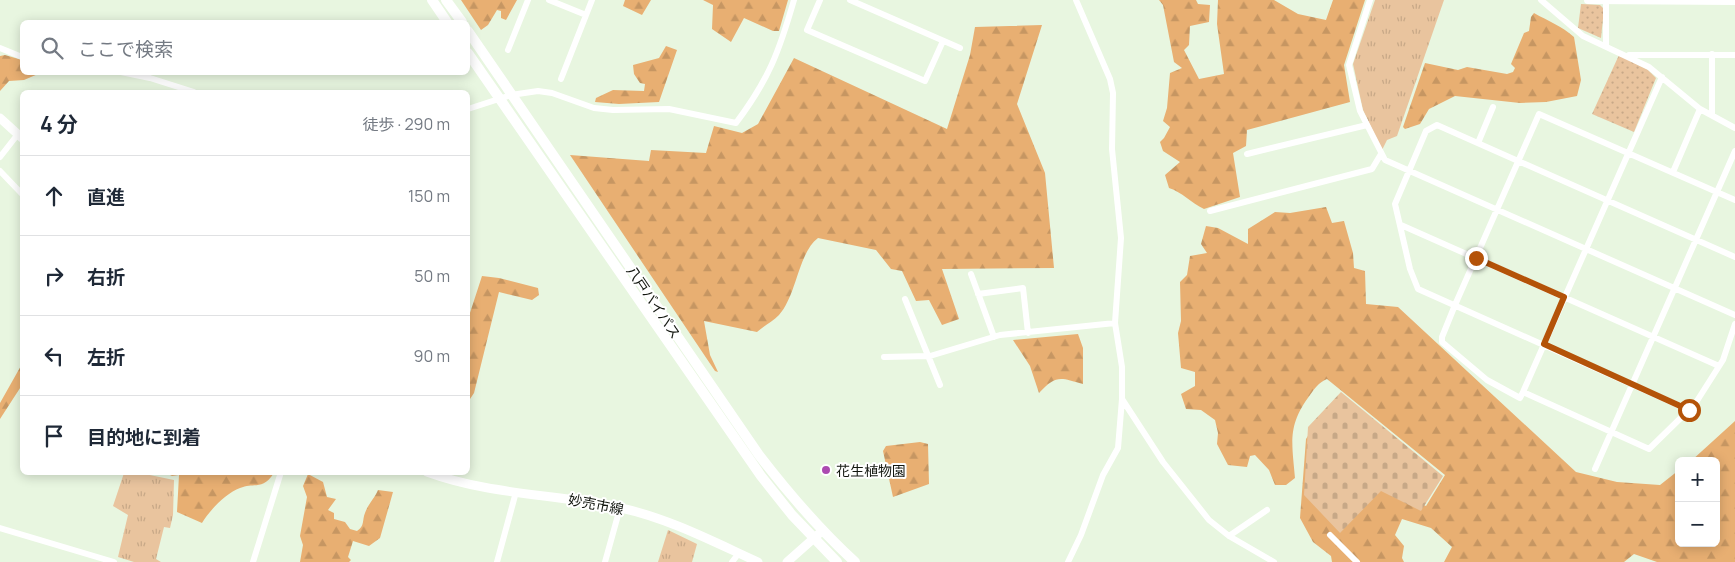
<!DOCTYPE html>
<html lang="ja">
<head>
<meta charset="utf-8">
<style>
	body { margin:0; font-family:Manrope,"Noto Sans JP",sans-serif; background:#f6f6f7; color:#1f2937 }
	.controls { position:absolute; right:15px; bottom:15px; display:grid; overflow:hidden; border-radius:8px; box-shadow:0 2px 12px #0003 }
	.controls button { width:45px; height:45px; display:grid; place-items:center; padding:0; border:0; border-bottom:1px solid #e0e1e3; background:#fff; color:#1f2937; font:25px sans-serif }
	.stop { position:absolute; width:15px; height:15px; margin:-11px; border:4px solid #b45309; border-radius:50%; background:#fff }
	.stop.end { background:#b45309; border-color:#fff; box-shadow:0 1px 5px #0008 }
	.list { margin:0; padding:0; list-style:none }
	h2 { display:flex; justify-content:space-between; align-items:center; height:65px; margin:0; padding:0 20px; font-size:21px }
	h2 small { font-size:16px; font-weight:400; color:#747a83 }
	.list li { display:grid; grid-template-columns:32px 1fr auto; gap:15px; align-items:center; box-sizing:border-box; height:80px; padding:0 20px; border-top:1px solid #e0e1e3 }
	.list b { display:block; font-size:19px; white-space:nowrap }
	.list em { font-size:16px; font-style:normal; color:#747a83 }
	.icon { flex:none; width:28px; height:28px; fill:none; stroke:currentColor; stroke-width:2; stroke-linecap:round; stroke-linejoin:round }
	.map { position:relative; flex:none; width:1735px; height:562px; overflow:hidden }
	.search { position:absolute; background:#fff; box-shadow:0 2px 12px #0003; left:20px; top:20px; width:450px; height:55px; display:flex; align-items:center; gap:12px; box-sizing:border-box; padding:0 18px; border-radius:8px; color:#747a83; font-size:19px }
	.panel { position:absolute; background:#fff; box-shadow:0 2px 12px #0003; left:20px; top:90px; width:450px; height:385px; border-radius:8px }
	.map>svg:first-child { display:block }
	.grass { fill:url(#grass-tufts) }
	.forest { fill:url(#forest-firs) }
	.cemetery { fill:url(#cemetery-stones) }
	.park { fill:url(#park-dots) }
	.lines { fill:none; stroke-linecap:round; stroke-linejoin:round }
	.minor { stroke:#fff; stroke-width:6 }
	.tertiary { stroke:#fff; stroke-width:8 }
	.secondary { stroke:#fff; stroke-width:9 }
	.trunk { stroke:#fff; stroke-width:10 }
	.route { stroke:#b45309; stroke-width:6 }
	.poi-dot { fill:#ac4ab1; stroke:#fff; stroke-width:2 }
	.labels { text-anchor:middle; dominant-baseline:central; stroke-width:4; stroke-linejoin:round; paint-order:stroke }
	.street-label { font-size:14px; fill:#12160f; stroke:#fff }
	.poi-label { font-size:14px; fill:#12160f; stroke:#fff; text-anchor:start }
</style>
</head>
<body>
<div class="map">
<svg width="1735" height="562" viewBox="0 0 1735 562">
	<defs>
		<pattern id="grass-tufts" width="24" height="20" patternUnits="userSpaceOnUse" patternTransform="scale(1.25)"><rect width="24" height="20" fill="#e9c49e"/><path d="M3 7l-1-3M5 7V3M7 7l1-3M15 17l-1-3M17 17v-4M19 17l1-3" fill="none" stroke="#c7a887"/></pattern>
		<pattern id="forest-firs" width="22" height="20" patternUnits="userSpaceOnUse" patternTransform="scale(1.25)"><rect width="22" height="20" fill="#e8af72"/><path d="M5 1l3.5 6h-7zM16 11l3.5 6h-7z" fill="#c69662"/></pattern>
		<pattern id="cemetery-stones" width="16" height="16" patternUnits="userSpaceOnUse" patternTransform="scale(1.25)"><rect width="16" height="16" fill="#e9c49e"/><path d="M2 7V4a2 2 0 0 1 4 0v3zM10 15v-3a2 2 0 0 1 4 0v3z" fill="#c7a887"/></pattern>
		<pattern id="park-dots" width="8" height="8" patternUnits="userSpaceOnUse" patternTransform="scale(1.25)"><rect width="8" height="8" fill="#e9c49e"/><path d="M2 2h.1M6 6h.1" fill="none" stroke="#c7a887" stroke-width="1.8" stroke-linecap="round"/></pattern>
	</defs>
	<rect width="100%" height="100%" fill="#e8f6e0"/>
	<path class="grass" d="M1375,0h69l-47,136 -10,4 -5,10 -19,-40 -10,-46z
		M124,473h16l34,7 -1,35 -3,13 -6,-1 -8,32 5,3h-27l-16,-5 10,-42 -15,-9z
		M668,530l29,14 -5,18h-34z"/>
	<path class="forest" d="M461,0h56l-11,20 -5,-2v-7l-4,-1 -9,15 -7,5z
		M625,0h26l-9,15 -19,-9z
		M703,0h85l-9,31h-6l-29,-13 -13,24 -19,-13 1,-24z
		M1159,0h37l2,4 12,1 -1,17 -19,4 -1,19 -5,5 15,29 25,-5 -7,-50 1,-24h56l24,14 28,6 7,-20h32l-21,65 6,37 -103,28 -1,16 -13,7 7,44 -36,12c-13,-6 -22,-17 -35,-21l-4,-13 15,-13 -17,-11 -3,-9 4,-4 6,-11 -7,-6 4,-13 3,-35 12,-5 -8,-6 -11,-57z
		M1534,13c14,8 28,13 40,24l7,43 -4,16 -31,6 -26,1 -65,-7 -26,13 -9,15 -15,5 -2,-2 22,-64 33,7 9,-3 40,7 6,-2 2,-4 -4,-4 13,-31 5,-2 2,-14z
		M1042,25l-25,79 28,69 9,95 -112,1 17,50 -17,6 -13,-25 -13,1 -14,-30 -11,-2 -15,-19 -58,-12c-20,15 -21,57 -39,77 -6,6 -15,11 -22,17l-53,-11 6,34 8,17 -3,-1 -145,-216 79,6 2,-11 55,3 8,-27 28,7 16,-9 36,-66 153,71 23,-74 5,-28z
		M666,46l11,4 -18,52 -40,2 -24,-2 1,-4 17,-8 31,1 1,-7 -5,-1 -6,-9 -1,-9 26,-7z
		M5,55l17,5v12l16,2 -14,6 -15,1 -9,10v-35z
		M1326,207l6,16 12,-2 9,32 1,15 11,3 1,33 32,3 178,165 41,10 43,3 19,-15v73h37v-82h-25l44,-40v141h-78l-23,-8 -10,8h-180l8,-15 -21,-19 -29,-9 -7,16 9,11 -2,12 2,4h-72l-1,-6 -18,-14 -13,-24 6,-79 9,-14 68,62 43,19 19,-31 -118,-96c-9,4 -12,9 -17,16 -23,31 -18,47 -15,83l-9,7h-11l-6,-15 -14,-15 -5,1 -3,11 -19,-2 -11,-21 1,-11 -3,-13 -14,-10 -15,-1 -5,-15 14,-8v-14l-14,-4 -3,-35 3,-12 -1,-39 7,-7 3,-19 17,-3 -6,-9 5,-18 12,2 30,16v-15l27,-17 15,1z
		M482,276l17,2 39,10 1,7 -7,5 -33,-8 -25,101 -6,9v-83z
		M1078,334l5,14v36c-24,-7 -27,-9 -44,9l-9,-27 -17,-26z
		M22,364v21l-22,34v-16z
		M920,442l8,2 1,40 -36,13 -10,-46 3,-5z
		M166,473h108c-12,18 -19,9 -34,15 -14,5 -31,23 -38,35l-25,-11 2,-37 -7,1z
		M308,474l15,8 4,15 9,2 -8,11 6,3v6l11,3 5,7 7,2c8,-5 5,-11 8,-18 3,-9 10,-15 13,-23l15,2 -13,46 -11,8 -16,-5 -5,16 3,3 -2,2h-49l3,-17 -3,-9 7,-39 -4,-11z"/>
	<path class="cemetery" d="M1341,392l102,84 -22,35 -40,-20 -41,42 -36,-38 4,-68z"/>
	<path class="park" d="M1581,4l19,1 4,4 -3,29 -23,-10z
		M1619,55l29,15 8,8 -22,54 -42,-18z"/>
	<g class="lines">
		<path class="minor" d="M549,0l37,15
			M820,0l-13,30 118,51 18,-40
			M850,0l110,48
			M1076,0l34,79 3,14 -1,56 9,89 -6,85 7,44v32l41,63 46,58 20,16 45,26
			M1370,0l-21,65 11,46 25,49 350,155
			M1541,0l42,36 66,31 51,42 35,19
			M1606,1v45
			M0,48l22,9
			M508,50l20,-50
			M1629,55h106
			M121,72l29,6 44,14
			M1662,77c-47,105 -93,210 -139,315l-3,6 -33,-18 -45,-38v-5l13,-32 84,-191 196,86
			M561,79l31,-79
			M468,109l43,-14 27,-4 14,2 42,15 19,2 56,-1 67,14c33,-44 43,-71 58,-123
			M1712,114v-60
			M1478,143l15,-36
			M1247,154l120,-29
			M0,157l18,-23
			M0,171l22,23
			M1673,172l27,-63
			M1210,211l162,-42 9,-15
			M1401,225l318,141
			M971,274l23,63
			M978,294l45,-6 5,45
			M905,299l35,86
			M884,357l46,-1 70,-21 115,-12
			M1523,392l126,57 46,-45 28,-44 12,-36
			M1689,410l-271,-121 -8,-20 -15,-65 31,-73 11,-6 298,132
			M1595,469l140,-318
			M0,528l114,34
			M1330,535l27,27
			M1229,536l38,-26
			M253,562l28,-90
			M497,562l19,-70
			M605,562l15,-54
			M732,562l7,-9
			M1068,562l13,-27 22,-60 15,-27 4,-49"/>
		<path class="tertiary" d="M1588,0l147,1"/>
		<path class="secondary" d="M0,118l22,20
			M427,472c62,23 130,22 194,36 47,10 93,34 137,54
			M787,562l35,-31"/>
		<path class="trunk" d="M432,0l15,22
			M446,0l16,22
			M468,31l291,424c30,39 60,74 96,107
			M468,53l293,423 31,39 45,47"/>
	</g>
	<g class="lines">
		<path class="route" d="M1476,258l88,39 -20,47 145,66"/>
	</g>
	<circle class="poi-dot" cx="826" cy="470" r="5"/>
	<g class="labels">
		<g class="street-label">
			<text transform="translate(654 302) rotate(56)">八戸バイパス</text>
			<text transform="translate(596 504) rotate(11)">妙売市線</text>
		</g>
		<g class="poi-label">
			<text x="836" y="470">花生植物園</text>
		</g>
	</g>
</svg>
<div class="controls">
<button>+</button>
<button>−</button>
</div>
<div class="stop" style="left:1689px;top:410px"></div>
<div class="stop end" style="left:1476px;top:258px"></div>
<div class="search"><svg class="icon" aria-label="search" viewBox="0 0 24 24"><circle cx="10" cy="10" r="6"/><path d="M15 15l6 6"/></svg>ここで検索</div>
<section class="panel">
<h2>4 分<small>徒歩 · 290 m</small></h2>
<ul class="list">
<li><svg class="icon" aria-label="ahead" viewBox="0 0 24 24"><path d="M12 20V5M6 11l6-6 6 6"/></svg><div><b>直進</b></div><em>150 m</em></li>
<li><svg class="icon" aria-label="right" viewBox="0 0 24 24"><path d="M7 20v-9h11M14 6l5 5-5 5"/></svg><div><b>右折</b></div><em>50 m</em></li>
<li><svg class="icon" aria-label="left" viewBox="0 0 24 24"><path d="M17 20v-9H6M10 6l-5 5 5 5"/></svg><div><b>左折</b></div><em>90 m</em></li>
<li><svg class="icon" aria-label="arrive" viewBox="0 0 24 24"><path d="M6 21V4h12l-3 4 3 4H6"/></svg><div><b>目的地に到着</b></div></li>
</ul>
</section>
</div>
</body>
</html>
